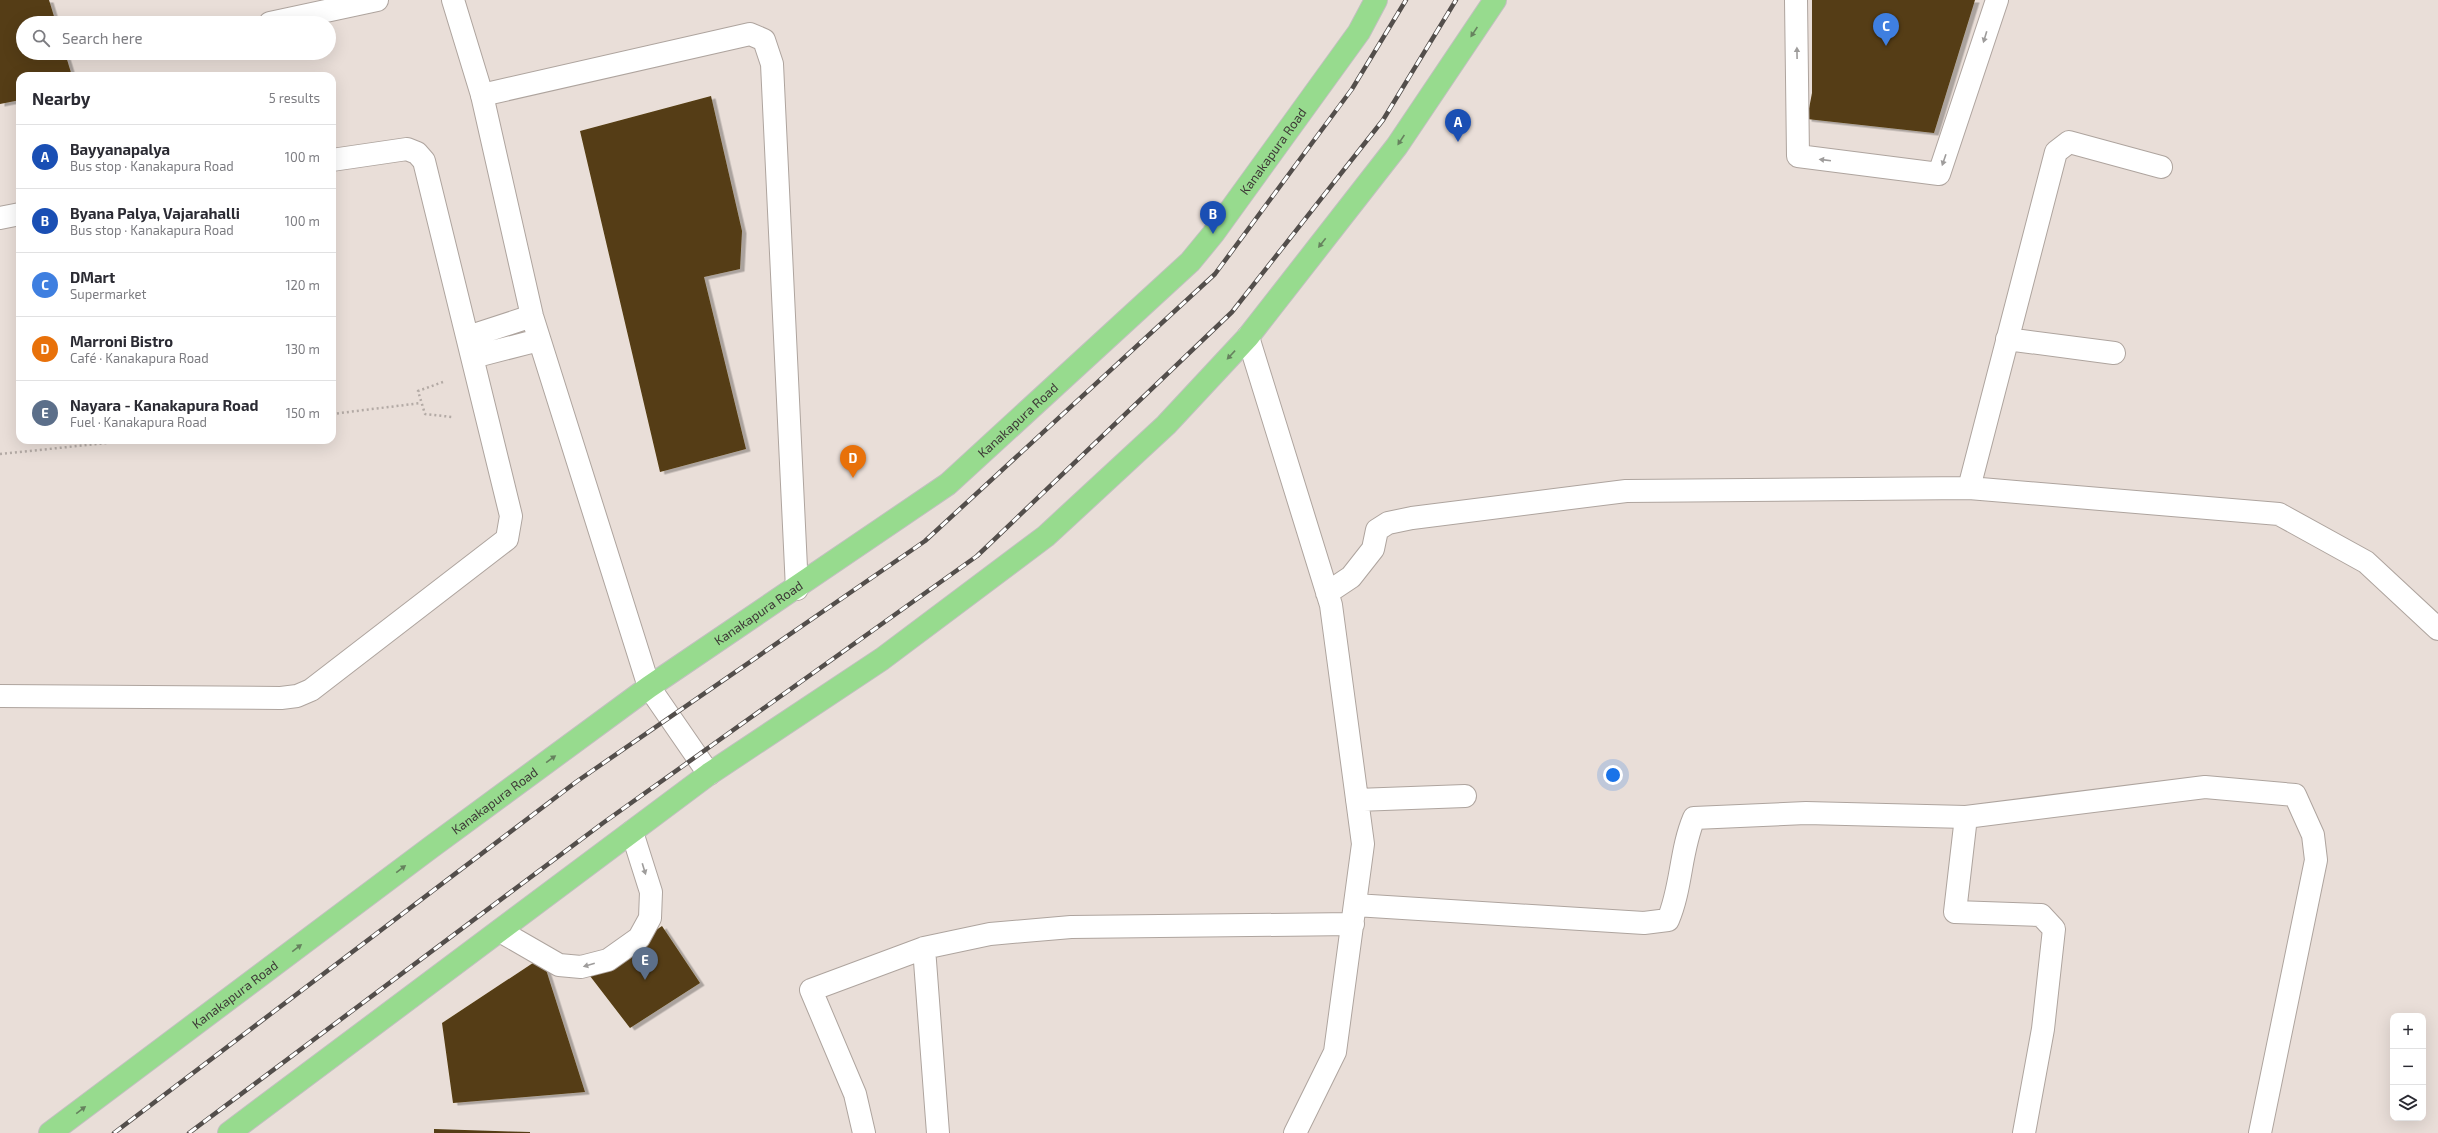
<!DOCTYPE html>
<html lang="en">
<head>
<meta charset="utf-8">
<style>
	body { margin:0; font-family:"Exo 2",sans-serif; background:#f2f2f3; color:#2b2b33 }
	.controls { position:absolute; right:12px; bottom:12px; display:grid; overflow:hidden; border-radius:8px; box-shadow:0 4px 16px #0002 }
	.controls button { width:36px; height:36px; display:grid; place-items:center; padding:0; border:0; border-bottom:1px solid #e1e1e2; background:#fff; color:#2b2b33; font:20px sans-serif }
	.you { position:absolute; left:1613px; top:775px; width:14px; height:14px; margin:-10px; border:3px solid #fff; border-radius:50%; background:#1a73e8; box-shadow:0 0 0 6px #1a73e833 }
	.badge { display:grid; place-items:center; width:26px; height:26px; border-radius:50%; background:#3e8390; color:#fff; font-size:13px; font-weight:700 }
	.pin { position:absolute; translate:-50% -33px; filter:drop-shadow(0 1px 2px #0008) }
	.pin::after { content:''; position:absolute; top:21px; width:14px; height:12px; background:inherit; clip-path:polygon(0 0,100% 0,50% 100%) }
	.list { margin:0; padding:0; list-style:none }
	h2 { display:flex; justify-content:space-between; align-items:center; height:52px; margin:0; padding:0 16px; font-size:17px }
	h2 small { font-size:13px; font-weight:400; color:#7c7c81 }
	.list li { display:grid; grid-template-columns:26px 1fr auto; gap:12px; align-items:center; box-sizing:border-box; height:64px; padding:0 16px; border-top:1px solid #e1e1e2 }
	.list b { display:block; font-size:15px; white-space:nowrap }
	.list p { margin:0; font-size:13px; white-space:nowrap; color:#7c7c81 }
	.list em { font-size:13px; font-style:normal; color:#7c7c81 }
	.icon { flex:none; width:22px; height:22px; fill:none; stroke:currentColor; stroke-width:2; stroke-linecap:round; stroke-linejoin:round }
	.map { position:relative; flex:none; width:2438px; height:1133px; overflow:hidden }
	.search { position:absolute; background:#fff; box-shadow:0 4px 16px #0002; left:16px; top:16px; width:320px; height:44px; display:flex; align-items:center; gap:10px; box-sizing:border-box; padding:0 14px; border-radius:22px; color:#7c7c81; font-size:15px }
	.panel { position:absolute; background:#fff; box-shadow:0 4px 16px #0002; left:16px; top:72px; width:320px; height:372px; border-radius:12px }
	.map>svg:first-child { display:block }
	.building { fill:#553d12; filter:url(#shadow) }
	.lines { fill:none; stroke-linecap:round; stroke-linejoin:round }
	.service-casing { stroke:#aea49e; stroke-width:24 }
	.minor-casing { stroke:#aea49e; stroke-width:24 }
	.trunk-casing { stroke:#c1c0bf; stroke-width:24 }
	.path { stroke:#b3aaa5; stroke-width:2.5; stroke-dasharray:2 3; stroke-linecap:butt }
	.service { stroke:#fff; stroke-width:22 }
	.minor { stroke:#fff; stroke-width:22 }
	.trunk { stroke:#97db8e; stroke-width:22 }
	.rail-casing { stroke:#534e4b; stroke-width:4.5 }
	.rail { stroke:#fff; stroke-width:3; stroke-dasharray:9; stroke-linecap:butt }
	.oneway { fill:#66825e }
	.oneway2 { fill:#9e9c9b }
	.labels { text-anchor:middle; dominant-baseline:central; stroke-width:4; stroke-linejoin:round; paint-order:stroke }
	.street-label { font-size:13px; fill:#3e3a37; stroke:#fff }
</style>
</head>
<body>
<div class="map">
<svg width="2438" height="1133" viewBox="0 0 2438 1133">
	<defs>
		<filter id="shadow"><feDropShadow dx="4.5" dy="2.5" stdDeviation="0" flood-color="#0004"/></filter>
	</defs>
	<rect width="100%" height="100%" fill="#e9ded8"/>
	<path class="building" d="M0,0h49l7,23h-33v30h42l7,23h-52v24l-20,4z
		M1812,0h163l-41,133 -127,-14 5,-26z
		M711,96l31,135 -2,38 -36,8 42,172 -86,23 -80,-341z
		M662,926l38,57 -70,45 -40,-52z
		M542,957l43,135 -132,11 -11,-80z
		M434,1129l96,3v1h-96z"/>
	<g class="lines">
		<defs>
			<path id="service" d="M1796,0l2,156 141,18 58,-174
				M482,95l268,-61 14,6 8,24 25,525
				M500,931l59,34 22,2 27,-7 31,-22 11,-20 1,-26 -19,-60"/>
			<path id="minor" d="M453,0l29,95 50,221 117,371 60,87
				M270,23l107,-23
				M0,218l20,-4
				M468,337l64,-21
				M1248,337l83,268 32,239 -28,208 -40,81
				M2007,339l107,14
				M473,357l66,-17
				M1969,488l87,-336 13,-10 92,25
				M1327,593l24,-16 22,-28 4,-19 11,-7 24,-5 214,-27 343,-3 310,26 87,48 72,67
				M0,696l281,2 16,-2 14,-6 196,-151 4,-23 -87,-355 -7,-8 -10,-4 -75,11
				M1357,800l108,-4
				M1966,817l-11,95 86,3 13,14 -11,100 -19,104
				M1355,905l289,18 24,-3c14,-33 12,-69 26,-102l112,-5 160,4 239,-30 90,8 18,40 3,25 -56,273
				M924,948l14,185
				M864,1133l-9,-39 -44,-104 113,-42 66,-14 81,-7 282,-3"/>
			<g id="trunk">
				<path id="s1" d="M50,1133l380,-285 219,-161 299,-203 242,-222 23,-28 146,-202 17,-32"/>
				<path d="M229,1133l480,-359 173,-115 164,-123 120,-111 82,-88 149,-191 98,-146"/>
			</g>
		</defs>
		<use href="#service" class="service-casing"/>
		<use href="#minor" class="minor-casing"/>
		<use href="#trunk" class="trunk-casing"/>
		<path class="path" d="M443,382l-25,9 7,23 27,3
			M332,414l89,-11
			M0,454l136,-14"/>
		<use href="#service" class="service"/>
		<use href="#minor" class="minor"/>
		<use href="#trunk" class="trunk"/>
		<defs>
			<path id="rail" d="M114,1133l462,-351 349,-241 290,-267 137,-185 54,-89
				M189,1133l414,-310 374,-267 255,-244 151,-192 73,-120"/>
		</defs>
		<use href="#rail" class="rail-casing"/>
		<use href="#rail" class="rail"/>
	</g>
	<defs><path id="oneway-solid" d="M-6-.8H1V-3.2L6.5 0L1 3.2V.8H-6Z"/></defs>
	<g class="oneway">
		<use href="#oneway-solid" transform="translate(1474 32) rotate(124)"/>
		<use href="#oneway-solid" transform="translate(1401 140) rotate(124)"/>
		<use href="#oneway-solid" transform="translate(1322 243) rotate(128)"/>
		<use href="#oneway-solid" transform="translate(1231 355) rotate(133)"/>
		<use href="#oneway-solid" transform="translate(551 759) rotate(-36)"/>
		<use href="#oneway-solid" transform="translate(401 869) rotate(-37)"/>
		<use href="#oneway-solid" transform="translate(297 948) rotate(-37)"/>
		<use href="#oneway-solid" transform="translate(81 1110) rotate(-37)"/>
	</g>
	<g class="oneway2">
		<use href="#oneway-solid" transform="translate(1985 37) rotate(107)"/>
		<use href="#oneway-solid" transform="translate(1797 53) rotate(-91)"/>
		<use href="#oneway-solid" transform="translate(1825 160) rotate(-173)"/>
		<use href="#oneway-solid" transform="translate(1944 160) rotate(109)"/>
		<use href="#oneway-solid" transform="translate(644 869) rotate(73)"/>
		<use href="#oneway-solid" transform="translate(589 965) rotate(164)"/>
	</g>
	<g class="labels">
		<g class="street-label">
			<text stroke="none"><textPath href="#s1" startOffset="1575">Kanakapura Road</textPath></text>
			<text stroke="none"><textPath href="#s1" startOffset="1203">Kanakapura Road</textPath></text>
			<text stroke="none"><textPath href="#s1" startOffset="879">Kanakapura Road</textPath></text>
			<text stroke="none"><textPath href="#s1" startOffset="555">Kanakapura Road</textPath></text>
			<text stroke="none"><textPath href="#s1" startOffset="231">Kanakapura Road</textPath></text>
		</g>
	</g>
</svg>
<div class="controls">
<button>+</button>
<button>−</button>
<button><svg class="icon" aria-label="layers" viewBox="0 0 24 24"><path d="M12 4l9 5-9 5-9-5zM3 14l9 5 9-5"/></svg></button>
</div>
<div class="you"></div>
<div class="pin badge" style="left:1458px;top:142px;background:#1a4fb4">A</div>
<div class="pin badge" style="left:1213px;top:234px;background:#1a4fb4">B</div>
<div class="pin badge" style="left:1886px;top:46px;background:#3f7fe0">C</div>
<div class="pin badge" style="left:853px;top:478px;background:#e8710a">D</div>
<div class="pin badge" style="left:645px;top:980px;background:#5c6f8a">E</div>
<div class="search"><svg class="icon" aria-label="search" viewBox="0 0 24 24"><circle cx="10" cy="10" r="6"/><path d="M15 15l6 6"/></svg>Search here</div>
<section class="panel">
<h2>Nearby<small>5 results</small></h2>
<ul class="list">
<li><span class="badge" style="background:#1a4fb4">A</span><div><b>Bayyanapalya</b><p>Bus stop · Kanakapura Road</p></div><em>100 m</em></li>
<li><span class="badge" style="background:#1a4fb4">B</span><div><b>Byana Palya, Vajarahalli</b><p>Bus stop · Kanakapura Road</p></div><em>100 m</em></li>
<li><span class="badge" style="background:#3f7fe0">C</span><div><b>DMart</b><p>Supermarket</p></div><em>120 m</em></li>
<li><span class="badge" style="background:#e8710a">D</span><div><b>Marroni Bistro</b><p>Café · Kanakapura Road</p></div><em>130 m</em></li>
<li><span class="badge" style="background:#5c6f8a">E</span><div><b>Nayara - Kanakapura Road</b><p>Fuel · Kanakapura Road</p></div><em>150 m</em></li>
</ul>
</section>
</div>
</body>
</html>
